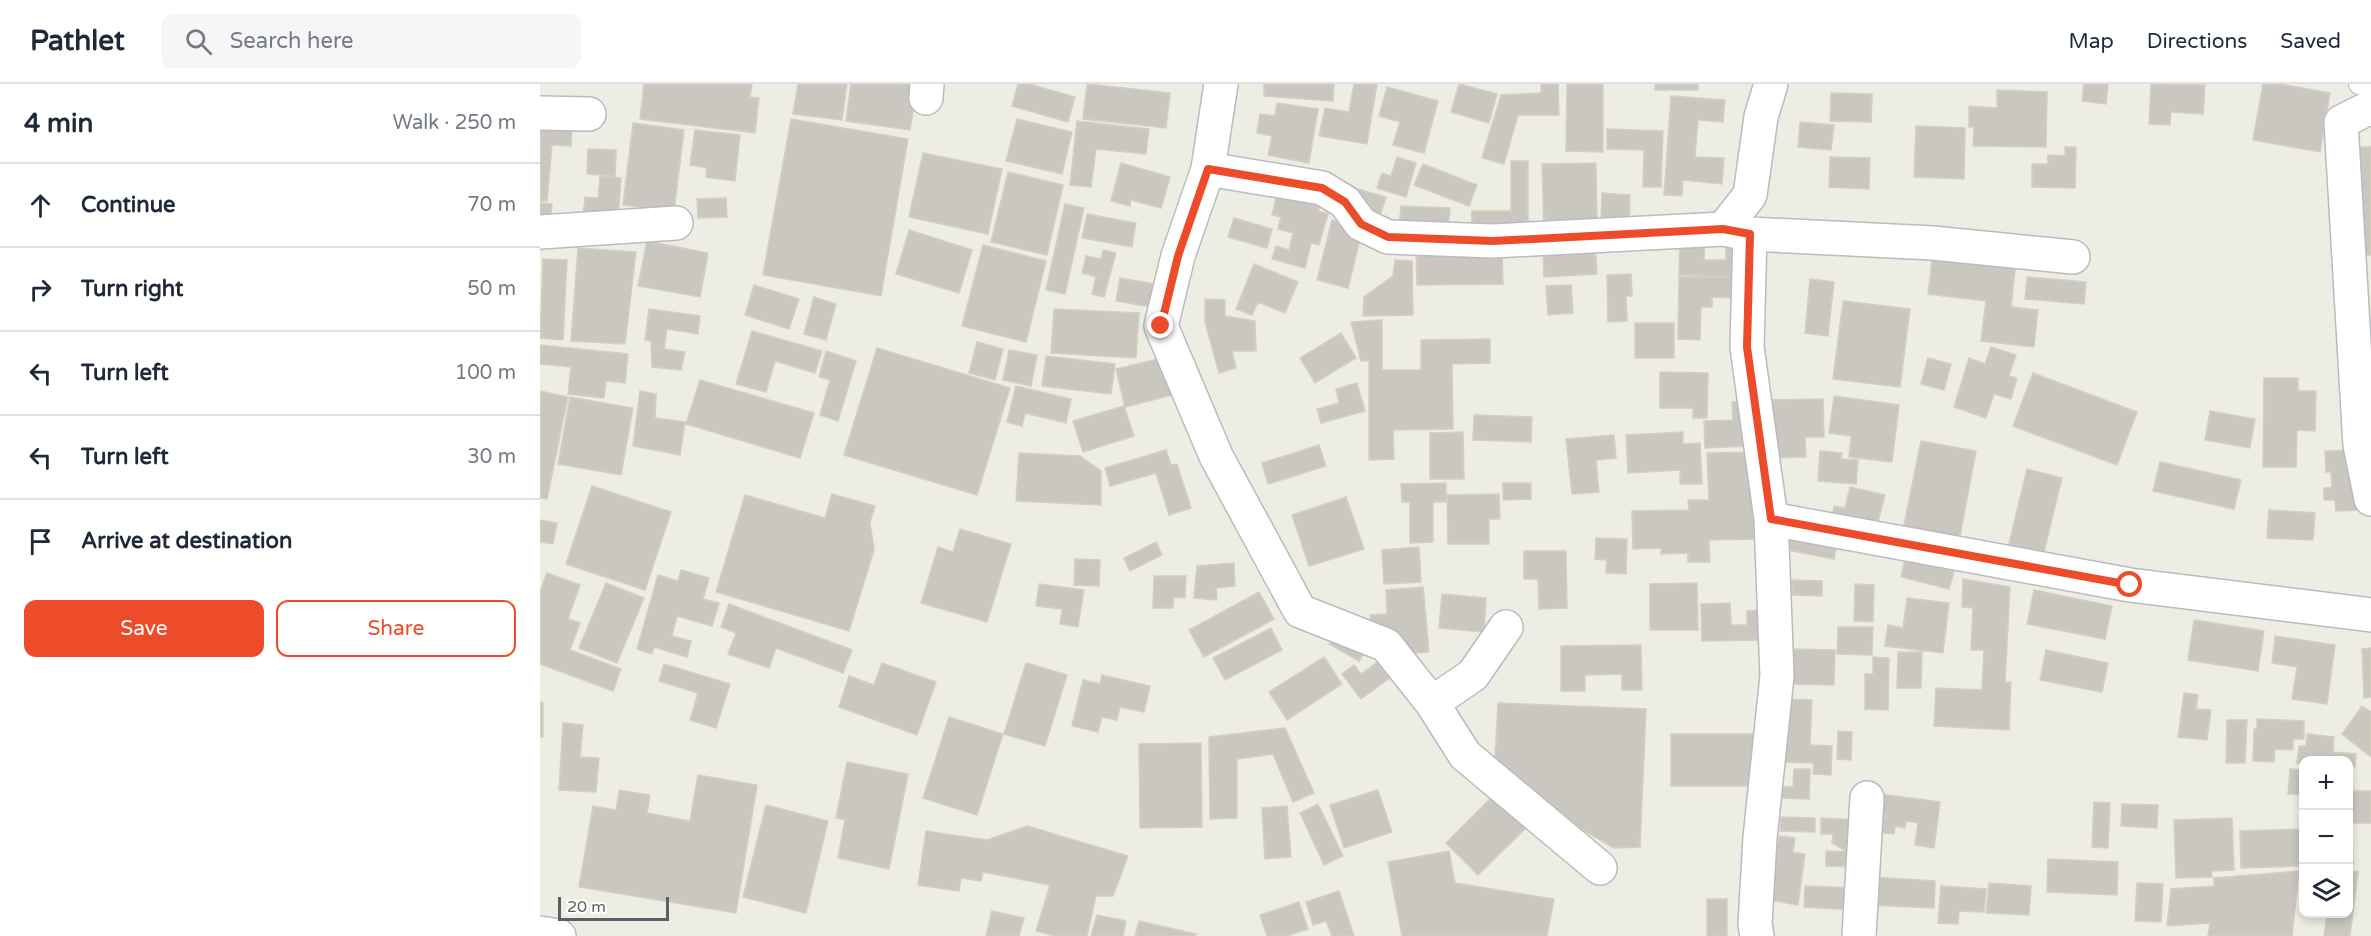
<!DOCTYPE html>
<html lang="en">
<head>
<meta charset="utf-8">
<style>
	body { margin:0; font-family:"Varela Round",sans-serif; background:#f6f6f7; color:#1f2937 }
	.controls { position:absolute; right:18px; bottom:18px; display:grid; overflow:hidden; border-radius:12px; box-shadow:0 3px 9px #0003 }
	.controls button { width:54px; height:54px; display:grid; place-items:center; padding:0; border:0; border-bottom:2px solid #e0e1e3; background:#fff; color:#1f2937; font:30px sans-serif }
	.scale { position:absolute; left:18px; bottom:15px; width:111px; box-sizing:border-box; padding-left:6px; border:3px solid #5b5f64; border-top:0; font-size:16px; line-height:21px; white-space:nowrap; color:#5b5f64; -webkit-text-stroke:4px #fff; paint-order:stroke }
	.stop { position:absolute; width:18px; height:18px; margin:-14px; border:4px solid #ed4c2b; border-radius:50%; background:#fff }
	.stop.end { background:#ed4c2b; border-color:#fff; box-shadow:0 2px 6px #0008 }
	.list { margin:0; padding:0; list-style:none }
	h2 { display:flex; justify-content:space-between; align-items:center; height:78px; margin:0; padding:0 24px; font-size:26px }
	h2 small { font-size:20px; font-weight:400; color:#747a83 }
	.list li { display:grid; grid-template-columns:39px 1fr auto; gap:18px; align-items:center; box-sizing:border-box; height:84px; padding:0 24px; border-top:2px solid #e0e1e3 }
	.list b { display:block; font-size:22px; white-space:nowrap }
	.list em { font-size:20px; font-style:normal; color:#747a83 }
	.actions { display:flex; gap:12px; padding:18px 24px }
	.actions a { flex:1; padding:14px 0; border:2px solid #ed4c2b; border-radius:12px; text-align:center; font-size:21px; color:#ed4c2b }
	.actions .main { background:#ed4c2b; color:#fff }
	.icon { flex:none; width:33px; height:33px; fill:none; stroke:currentColor; stroke-width:2; stroke-linecap:round; stroke-linejoin:round }
	.map { position:relative; flex:none; width:1831px; height:852px; overflow:hidden }
	header { display:flex; align-items:center; gap:36px; box-sizing:border-box; height:84px; padding:0 30px; background:#fff; border-bottom:2px solid #e0e1e3 }
	header strong { font-size:28px }
	nav { display:flex; gap:33px; margin-inline-start:auto; font-size:21px }
	.search { width:420px; height:54px; background:#f6f6f7; display:flex; align-items:center; gap:15px; box-sizing:border-box; padding:0 21px; border-radius:12px; color:#747a83; font-size:22px }
	main { display:flex }
	aside { flex:1; background:#fff }
	.map>svg:first-child { display:block }
	.building { fill:#c9c7c0; stroke:#d3cfc1; stroke-width:1.5 }
	.lines { fill:none; stroke-linecap:round; stroke-linejoin:round }
	.lane-casing { stroke:#b8bbc0; stroke-width:22 }
	.street-casing { stroke:#b8bbc0; stroke-width:36 }
	.secondary-casing { stroke:#b9bcc2; stroke-width:36 }
	.lane { stroke:#fff; stroke-width:20 }
	.street { stroke:#fff; stroke-width:33 }
	.secondary { stroke:#fff; stroke-width:33 }
	.route { stroke:#ed4c2b; stroke-width:8 }
</style>
</head>
<body>
<header>
<strong>Pathlet</strong>
<div class="search"><svg class="icon" aria-label="search" viewBox="0 0 24 24"><circle cx="10" cy="10" r="6"/><path d="M15 15l6 6"/></svg>Search here</div>
<nav><a>Map</a><a>Directions</a><a>Saved</a></nav>
</header>
<main>
<aside>
<h2>4 min<small>Walk · 250 m</small></h2>
<ul class="list">
<li><svg class="icon" aria-label="ahead" viewBox="0 0 24 24"><path d="M12 20V5M6 11l6-6 6 6"/></svg><div><b>Continue</b></div><em>70 m</em></li>
<li><svg class="icon" aria-label="right" viewBox="0 0 24 24"><path d="M7 20v-9h11M14 6l5 5-5 5"/></svg><div><b>Turn right</b></div><em>50 m</em></li>
<li><svg class="icon" aria-label="left" viewBox="0 0 24 24"><path d="M17 20v-9H6M10 6l-5 5 5 5"/></svg><div><b>Turn left</b></div><em>100 m</em></li>
<li><svg class="icon" aria-label="left" viewBox="0 0 24 24"><path d="M17 20v-9H6M10 6l-5 5 5 5"/></svg><div><b>Turn left</b></div><em>30 m</em></li>
<li><svg class="icon" aria-label="arrive" viewBox="0 0 24 24"><path d="M6 21V4h12l-3 4 3 4H6"/></svg><div><b>Arrive at destination</b></div></li>
</ul>
<div class="actions"><a class="main">Save</a><a>Share</a></div>
</aside>
<div class="map">
<svg width="1831" height="852" viewBox="0 0 1831 852">
	<rect width="100%" height="100%" fill="#eeede3"/>
	<path class="building" d="M104,0h108l-2,13 9,1 -4,35 -115,-14z
		M258,0h49l-5,36 -49,-6z
		M311,0h66l-7,46 -64,-9z
		M478,0h11l46,13 -7,25 -56,-16z
		M547,0l83,9 -4,35 -83,-9z
		M724,0h70l-1,17 -69,-5z
		M814,0h23l-10,60 -48,-8 6,-28 24,4z
		M919,0l38,10 -8,29 -38,-11z
		M1001,0h17l1,31h-41l-14,49 -22,-6 19,-63 40,-2z
		M1027,0h36v68l-37,-1z
		M1115,0h43v6h-43z
		M1544,0h24l-2,20 -24,-3z
		M1611,0l54,1 -2,29 -32,-2 -1,13 -21,-1z
		M1723,0h17l50,9 -10,59 -67,-12z
		M847,3l51,14 -14,52 -31,-8 7,-23 -21,-6z
		M1457,6l50,2 -1,55 -73,-1 1,-19h-5v-21l28,2z
		M1291,9l41,1 -1,28 -41,-1z
		M1131,12l54,4 -2,22 -25,-2 -3,37 29,1 -2,26 -39,-4 -1,16 -18,-1z
		M737,19l41,6 -9,54 -41,-8 4,-19 -15,-3 3,-19 15,2z
		M251,35l117,20 -27,157 -118,-21z
		M477,35l55,13 -10,42 -56,-13z
		M537,37l72,8 -3,25 -50,-5 -5,38 -21,-2z
		M1260,38l34,3 -3,25 -33,-3z
		M93,39l51,7 -10,81 -51,-6z
		M1376,42l49,2 -1,51 -50,-2z
		M0,43l32,3 -1,16 -19,-1 -5,56h-7z
		M1067,45l56,2 -2,56h-18l1,-37 -37,-1z
		M155,46l45,5 -5,46 -29,-4 1,-9 -17,-3z
		M1525,63h11l-1,41 -43,-1v-23h16v-9l17,1z
		M1816,63h15v108h-16z
		M48,65l28,1 -1,26 -28,-2z
		M383,69l79,16 -14,65 -79,-17z
		M857,73l19,6 -10,34 -29,-9 5,-15 9,3z
		M1290,73l40,1 -1,31 -40,-2z
		M971,77h17v70h-56v-20h39z
		M581,79l49,14 -9,31 -30,-8 -1,6 -19,-5z
		M1056,79l1,65 -53,1 -2,-65z
		M883,80l54,21 -8,21 -55,-21z
		M468,88l55,13 -16,70 -56,-13z
		M60,92l21,2 -3,41 -35,-3 2,-19 13,1z
		M739,102l43,12 -4,13 10,3 -9,31 -8,-2 -6,25 -33,-9 4,-13 13,4 4,-17 -15,-4 3,-12 -9,-2z
		M814,104l32,9 -7,22 -29,-17z
		M1062,109l28,2 -1,31 -28,-1z
		M186,114l1,19 -29,1 -1,-19z
		M0,119l12,1 -2,20 -10,1z
		M525,120l19,4 -19,86 -19,-4z
		M861,122l49,2 -2,23 -49,-2z
		M547,130l49,9 -4,24 -50,-9z
		M694,134l38,11 -5,19 -39,-11z
		M792,136l31,8 -15,60 -31,-8z
		M369,146l63,20 -13,43 -63,-19z
		M1140,155h25l-1,21h22v-18l13,1v34l-60,-2z
		M107,157l61,12 -8,44 -62,-11z
		M443,161l63,16 -20,81 -64,-16z
		M1055,161l2,29 -53,3 -1,-30z
		M38,164l58,4 -11,92 -54,-3z
		M876,164h86l1,36 -86,1z
		M563,166l13,3 -12,44 -12,-3 4,-17 -14,-4 4,-17 15,3z
		M1393,168l83,10 -5,45 27,3 -4,37 -53,-6 5,-40 -58,-7z
		M3,175l24,1 -4,80 -23,-2z
		M855,176l17,1 1,54 -50,1 1,-19 29,-21z
		M714,180l44,18 -13,31 -27,-11 -6,13 -16,-6z
		M1091,190l1,22h-6l1,25 -19,1 -1,-47z
		M1139,193h59v21l-26,-1v10h-11l-1,33 -22,-1z
		M1487,193l59,5 -2,22 -59,-5z
		M580,194l35,6 -4,23 -35,-6z
		M1270,195l24,3 -6,54 -23,-3z
		M214,201l45,14 -10,30 -44,-14z
		M1031,201l2,28 -25,2 -2,-29z
		M274,213l22,7 -10,36 -22,-6z
		M665,215l20,1v16l30,5 1,30h-24l4,17 -17,5 -14,-51z
		M1303,217l67,8 -10,78 -67,-8z
		M109,225l51,7 -2,18 -31,-5 -3,20 21,3 -4,18 -29,-3 -1,-26 -6,-1z
		M514,225l85,4 -3,45 -85,-5z
		M842,236v50h39v-30l69,-1v24l-38,1 1,65 -60,1 1,29 -25,1v-99h-8l-10,-39z
		M1095,239h39v35h-39z
		M212,247l70,20 -7,22 -40,-12 -9,31 -30,-8z
		M801,249l15,25 -41,25 -15,-25z
		M437,258l26,7 -8,31 -26,-7z
		M0,261l88,9 -3,29 -19,-2 -2,17 -36,-4 3,-27 -31,-3z
		M1451,263l25,8 -7,21 8,2 -6,21 -17,-5 -8,24 -32,-11 15,-49 16,6z
		M337,264l133,40 -33,107 -133,-40z
		M469,266l28,5 -6,31 -28,-6z
		M286,267l30,10 -18,60 -18,-6 10,-35 -11,-3z
		M506,272l69,8 -4,30 -69,-8z
		M622,274l14,36 -51,13 -9,-38z
		M1388,274l23,6 -7,26 -23,-6z
		M1120,288l48,1 -1,45h-14v-10h-33z
		M1493,289l104,39 -20,53 -104,-39z
		M1724,294h34v13h18l-1,40 -18,-1 -1,37h-33z
		M160,296l114,33 -14,45 -114,-34z
		M817,299l8,28 -44,12 -4,-14 22,-6 -3,-14z
		M476,302l55,13 -5,24 -41,-10 -3,13 -15,-4z
		M0,307l28,6 -21,102 -7,-1z
		M100,307l16,3 -1,24 30,4 -5,33 -47,-9z
		M1294,312l65,9 -7,57 -43,-5 2,-21 -22,-3z
		M30,313l63,11 -12,67 -63,-11z
		M1283,315l1,38h-19l1,20 -37,1 -1,-58z
		M1208,317l1,45 -44,2 -1,-27 29,-1 -1,-18z
		M584,322l10,30 -51,16 -10,-31z
		M1670,327l45,8 -5,29 -45,-8z
		M934,331l58,2 -1,25 -58,-2z
		M923,348l1,47h-34v-46z
		M1143,348v12l17,-1 2,41h-22v-14l-52,3 -2,-38z
		M1074,351l2,23 -20,2 3,32 -27,2 -6,-55z
		M1381,357l55,10 -17,90 -56,-11z
		M779,361l7,21 -58,18 -6,-21z
		M626,366l5,15 6,-1 14,44 -22,7 -13,-42 -46,13 -5,-18z
		M1819,366l2,60 -25,1 -1,-11h-11v-12h8l-1,-16h-5l-1,-21z
		M1280,367l22,2 -1,6 17,1 -2,24 -38,-3z
		M1214,368l2,87 -47,1 1,22h-22v-9l-27,1v-6l-28,1 -1,-38 57,-1 -1,-10h21l-2,-47z
		M479,369l61,3 21,15v34l-85,-4z
		M1620,378l81,18 -7,29 -81,-18z
		M1487,385l35,9 -18,74 -35,-8z
		M906,399v19h-13v40l-23,1v-41h-8l-1,-18z
		M963,399h28v16l-28,1z
		M52,402l79,26 -26,78 -79,-26z
		M1310,403l35,8 -10,38 -43,-16 2,-11 11,2z
		M292,410l43,12 -5,17 4,27 -25,81 -133,-39 29,-97 80,23z
		M959,410l1,25h-11v25h-41l-1,-49z
		M806,413l18,52 -55,17 -17,-51z
		M1729,426l46,3 -2,27 -46,-2z
		M0,436l17,3 -4,21 -13,-2z
		M1247,443l51,10 -4,22 -52,-10z
		M420,445l51,15 -24,78 -66,-19 17,-56 15,5z
		M1056,454l31,1 -1,35 -20,-1 1,-13 -12,-1z
		M616,458l6,13 -32,16 -6,-13z
		M879,463l2,35 -37,2 -2,-34z
		M984,467h42l1,57 -28,1 -1,-30h-14z
		M535,475l25,1 -1,26 -25,-1z
		M1365,475l49,13 -5,17 -48,-12z
		M694,479l1,23 -19,2 1,12 -23,-2 3,-32z
		M141,486l28,8 -6,21 16,4 -7,23 -35,-10 -5,20 19,5 -4,16 -33,-10 -2,7 -15,-5 21,-74 20,6z
		M7,489l33,12 -12,34 12,4 -10,27 51,19 -8,22 -73,-27v-72z
		M614,492h32l-1,22 -11,-1 -1,11h-20z
		M1423,495l47,8 -5,95h6l-2,48 -75,-4 2,-38 46,2 2,-40h-13l2,-42 -11,-1z
		M1252,496l30,1v15l-30,-1z
		M66,499l38,15 -27,65 -38,-15z
		M1157,499l1,47h-48v-46z
		M499,500l45,6 -6,37 -18,-3 2,-15 -26,-3z
		M1315,500l19,1 -1,37 -19,-1z
		M883,503l6,65 -30,2 -28,-23 -1,-16 17,-1 -1,-24z
		M1494,506l78,16 -7,33 -78,-15z
		M719,508l15,27 -70,38 -15,-27z
		M902,510l44,4 -2,34 -45,-4z
		M1367,514l42,5 -6,50 -58,-7 3,-21 15,3z
		M1190,519l1,22h16v-14l15,-1v30l-60,1 -1,-37z
		M189,520l123,46 -9,23 -67,-25 -7,20 -41,-14 8,-21 -15,-6z
		M1654,536l70,11 -6,40 -70,-11z
		M802,538l30,17 -13,22 -30,-17z
		M1298,543h35l-1,28 -35,-1z
		M731,544l11,22 -57,30 -12,-22z
		M1735,552l60,9 -8,59 -35,-5 5,-32 -25,-4z
		M1101,561l1,45h-20v-16l-37,1v16h-24v-45z
		M1831,564v49l-7,1 -2,-49z
		M1249,565l46,1 -1,35 -46,-1z
		M1506,566l62,13 -6,29 -62,-12z
		M1358,568h24l-1,36h-24z
		M784,573l18,27 -55,36 -18,-28z
		M1333,573l16,1 -1,52 -23,-1v-35h8z
		M843,574l12,16 -34,25 -19,-25 12,-9 7,9z
		M342,579l54,19 -19,53 -78,-28 10,-31 25,9z
		M486,579l41,12 -22,71 -41,-12z
		M124,580l66,20 -14,44 -26,-8 8,-27 -39,-12z
		M562,591l48,11 -6,26 -24,-5 -3,13 -15,-3 -4,15 -26,-6 11,-46 17,4z
		M1644,609l14,2 -2,14 15,1 -4,30 -29,-3z
		M1245,615l27,1 -2,45 22,1 -1,29 -18,-1 1,-11 -31,-1z
		M0,618l3,1v34h-3z
		M958,619l148,6 -6,138 -26,1 -62,-36 -57,-52z
		M1822,622l9,6v45l-29,-23z
		M409,633l54,17 -26,81 -54,-17z
		M1717,635l47,2v18h-11v11l-18,-1 -1,13 -21,-1 1,-32h3z
		M1687,636h20l-2,43h-19z
		M23,639l20,2 -3,32 19,1 -3,34 -37,-2z
		M745,644l29,65 -21,9 -20,-48 -36,5v59l-27,1 -1,-82z
		M1298,647l14,1 -1,28 -14,-1z
		M1131,650h84v52h-84z
		M1767,650l27,3 -1,15 23,2 -1,13h-7v-7h-44v4l-7,-1 2,-17h7z
		M661,659l1,84 -62,1 -1,-84z
		M307,678l61,12 -19,95 -51,-11 7,-38 -9,-2z
		M1254,685h16l-1,30 -32,-1v-12l16,1z
		M1750,685l14,1v25l-16,-1z
		M158,691l59,10 -21,128 -157,-26 14,-81 23,4 3,-20 31,5 -3,18 43,8z
		M838,706l14,42 -48,16 -14,-43z
		M1811,707h20v32h-20z
		M1340,710l60,8 -6,46 -19,-3 3,-22 -12,-2 -1,7 -10,-2 -1,8 -19,-2z
		M954,711l33,32 -49,48 -32,-32z
		M1554,718l16,1 -2,45 -16,-1z
		M778,720l25,52 -19,9 -24,-52z
		M1582,720l36,1 -1,23 -36,-2z
		M226,721l62,16 -22,92 -63,-16z
		M747,722l4,51 -26,2 -3,-51z
		M1241,733l34,1v14l-35,-1z
		M1281,734l37,2 -1,30h-13l-12,-7 1,-9h-12z
		M1692,734l2,52 -23,1 1,6 -36,1 -2,-58z
		M487,742l101,30 -15,40h-17l-9,40h-32l-19,-5 14,-46 -67,-13 -2,9 -20,-3 -2,13 -41,-6 8,-54 61,9z
		M1808,744h4l1,36h-5z
		M1764,745v37l-63,2 -1,-37z
		M1239,752l16,2 -2,14 12,2 -7,51 -28,-5z
		M909,767l6,32 99,16 -7,37h-145l-14,-74z
		M1286,767l29,1v15l-29,-1z
		M1508,775l70,3 -1,33 -70,-3z
		M1759,787l-7,65h-84l2,-13 -43,3 4,-37 43,-3v-8z
		M1808,787l10,1 -8,64h-26l3,-22h21z
		M1330,793l65,4 -1,27 -66,-3z
		M1449,799l42,3 -2,29 -43,-2z
		M1597,799l26,1 -2,38 -26,-1z
		M1265,802l51,2 -1,22 -51,-3z
		M1401,802l45,3 -2,23 -25,-1 -1,13 -20,-1z
		M799,807l15,45h-22l-6,-15 -13,4 -7,-23z
		M1167,815h20v37h-20z
		M759,818l9,27 -21,7h-20l-7,-21z
		M452,827l32,7 -5,18h-33z
		M557,831l29,6 -3,15h-32z
		M599,837l57,13 -1,2h-60z"/>
	<g class="lines">
		<defs>
			<path id="lane" d="M1819,0l12,4"/>
			<path id="street" d="M681,0l-13,85 -30,87 -17,70 55,130 84,155 86,34 46,58 33,52 135,113
				M386,14l1,-14
				M1831,23l-30,15 19,323 11,54
				M0,29l49,1
				M668,85l114,19 23,14 16,22 27,13 105,4 230,-12 27,5 183,9 140,14
				M1183,145l27,-34 11,-78 10,-33
				M0,148l136,-9
				M1210,150l-3,113 24,172 6,157 -17,162 -5,86 2,12
				M1231,435l359,66 241,30
				M892,619l41,-28 33,-48
				M1319,852l8,-138"/>
			<path id="secondary" d="M0,849l19,3"/>
		</defs>
		<use href="#lane" class="lane-casing"/>
		<use href="#street" class="street-casing"/>
		<use href="#secondary" class="secondary-casing"/>
		<use href="#lane" class="lane"/>
		<use href="#street" class="street"/>
		<use href="#secondary" class="secondary"/>
	</g>
	<g class="lines">
		<path class="route" d="M621,242l17,-70 30,-87 114,19 23,14 16,22 27,13 105,4 230,-12 27,5 -3,113 24,172 359,66"/>
	</g>
</svg>
<div class="controls">
<button>+</button>
<button>−</button>
<button><svg class="icon" aria-label="layers" viewBox="0 0 24 24"><path d="M12 4l9 5-9 5-9-5zM3 14l9 5 9-5"/></svg></button>
</div>
<div class="scale">20 m</div>
<div class="stop" style="left:1590px;top:501px"></div>
<div class="stop end" style="left:621px;top:242px"></div>
</div>
</main>
</body>
</html>
